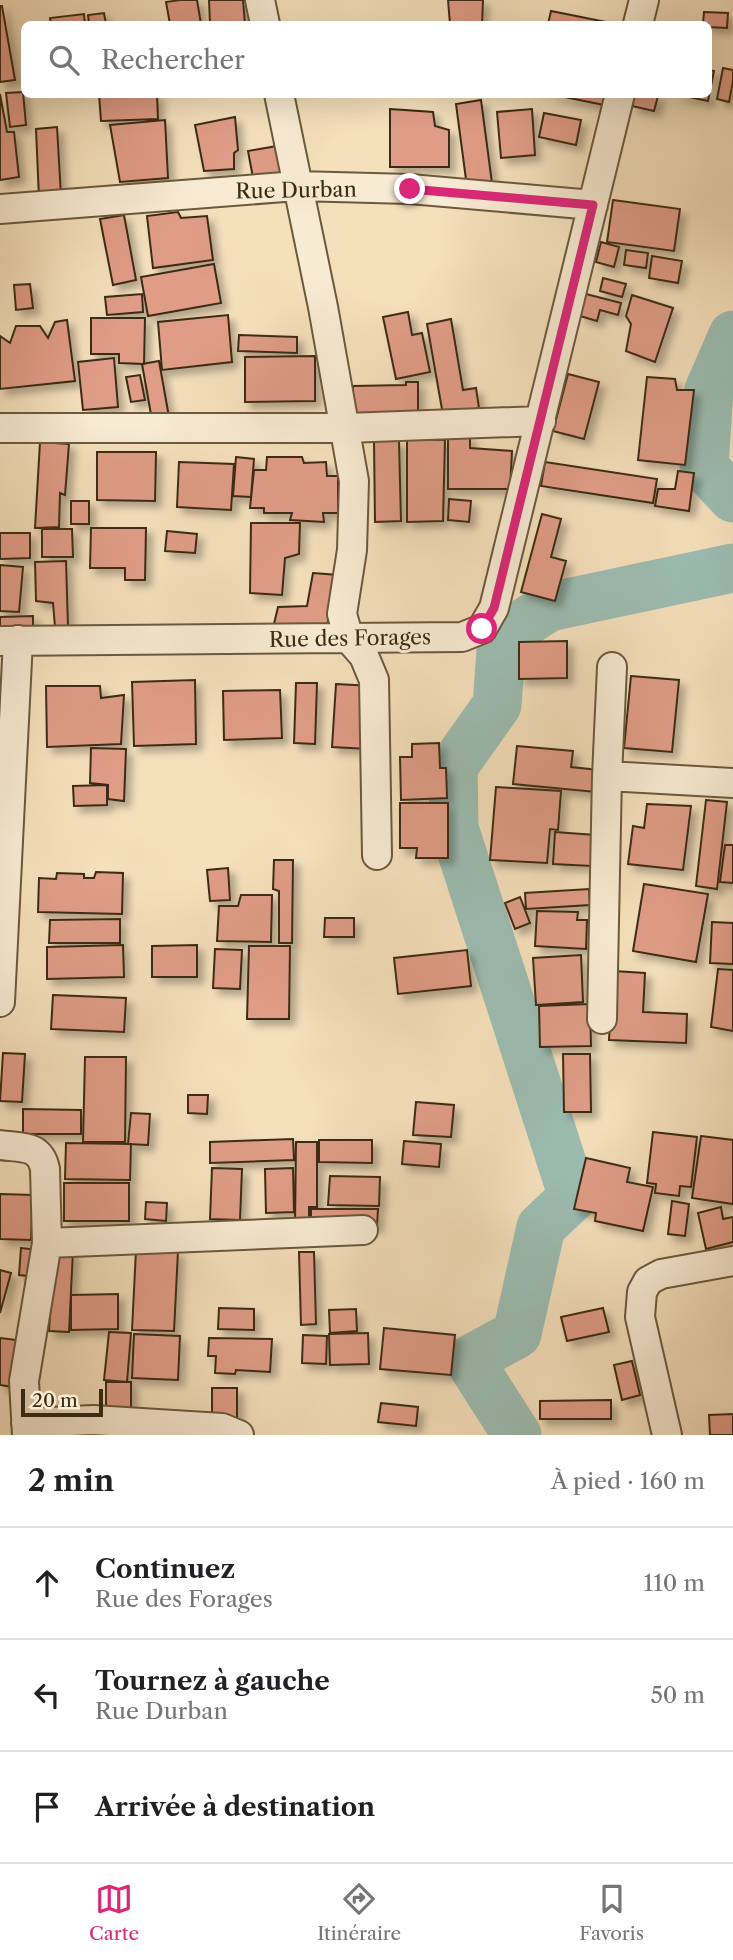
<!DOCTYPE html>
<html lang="fr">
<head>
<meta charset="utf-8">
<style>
	body { margin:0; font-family:"Libre Caslon Text",serif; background:#f2f2f2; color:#202124 }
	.scale { position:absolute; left:21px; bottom:18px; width:82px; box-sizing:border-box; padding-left:7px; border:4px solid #3d2c12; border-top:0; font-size:19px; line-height:24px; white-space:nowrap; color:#3d2c12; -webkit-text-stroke:5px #f8ebd3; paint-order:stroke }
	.stop { position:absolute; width:21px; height:21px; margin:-16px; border:5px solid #db2777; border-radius:50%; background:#fff }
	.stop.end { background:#db2777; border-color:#fff; box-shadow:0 2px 7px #0008 }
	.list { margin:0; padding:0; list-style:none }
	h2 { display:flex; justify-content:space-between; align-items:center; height:91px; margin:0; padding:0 28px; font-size:30px }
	h2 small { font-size:23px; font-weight:400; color:#757577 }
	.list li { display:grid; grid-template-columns:46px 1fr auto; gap:21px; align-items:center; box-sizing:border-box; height:112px; padding:0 28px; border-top:2px solid #e0e0e0 }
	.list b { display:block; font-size:26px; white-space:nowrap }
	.list p { margin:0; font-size:23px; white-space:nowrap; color:#757577 }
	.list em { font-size:23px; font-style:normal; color:#757577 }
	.icon { flex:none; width:38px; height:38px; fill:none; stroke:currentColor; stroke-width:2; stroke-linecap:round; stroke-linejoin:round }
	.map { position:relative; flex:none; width:733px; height:1435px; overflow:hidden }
	.search { position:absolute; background:#fff; box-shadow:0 7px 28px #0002; left:21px; right:21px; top:21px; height:77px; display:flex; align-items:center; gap:18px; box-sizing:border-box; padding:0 24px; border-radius:10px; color:#757577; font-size:26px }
	.sheet { height:427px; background:#fff }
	nav { display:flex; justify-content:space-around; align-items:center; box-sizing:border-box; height:98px; border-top:2px solid #e0e0e0; background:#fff; font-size:19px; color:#757577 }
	nav a { display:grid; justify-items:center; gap:4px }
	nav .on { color:#db2777 }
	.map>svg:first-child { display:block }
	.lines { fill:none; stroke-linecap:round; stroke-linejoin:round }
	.river { stroke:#9cbdb2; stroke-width:49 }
	.building { fill:#df9c86; stroke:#3d2c12; stroke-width:2; filter:url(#shadow) }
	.minor-casing { stroke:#6b593c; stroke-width:32 }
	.minor { stroke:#f8ebd3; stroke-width:28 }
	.route { stroke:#db2777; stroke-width:9 }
	.labels { text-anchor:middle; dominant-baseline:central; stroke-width:6; stroke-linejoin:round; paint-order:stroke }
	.street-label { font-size:21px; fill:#3d2c12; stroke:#f8ebd3 }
</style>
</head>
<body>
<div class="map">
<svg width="733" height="1435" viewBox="0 0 733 1435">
	<defs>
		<filter id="shadow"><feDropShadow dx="6" dy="6" stdDeviation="3.5" flood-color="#0004"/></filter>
	</defs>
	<rect width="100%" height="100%" fill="#f5e0bc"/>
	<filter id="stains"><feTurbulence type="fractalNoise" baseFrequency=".00286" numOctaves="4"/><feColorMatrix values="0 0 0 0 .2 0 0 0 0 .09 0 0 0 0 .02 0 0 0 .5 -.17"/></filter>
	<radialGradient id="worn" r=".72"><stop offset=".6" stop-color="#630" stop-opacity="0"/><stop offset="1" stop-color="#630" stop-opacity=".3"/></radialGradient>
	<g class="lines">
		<path class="river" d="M733,335l-24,55 -5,77 29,31
			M517,1435l-48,-75 48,-26 24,-107 32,-30 -119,-369 -1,-61 44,-62 5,-68 47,-30 184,-39"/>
	</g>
	<path class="building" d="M180,0h17l4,24h-31l-4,-22z
		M209,0h34l2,24h-35z
		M448,0h35l-1,24h-32z
		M0,6h2l13,74 -15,2z
		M551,11l65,13h-68z
		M704,12l24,1 -1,15 -19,-1v-3h-5z
		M104,13l2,11h-17l-1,-9z
		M84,14l1,10h-34l-1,-6z
		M723,68l10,2v11l-4,21 -12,-3z
		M708,70l6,1 -6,30 -33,-7h33z
		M23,92l3,33 -16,2 -4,-34z
		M0,94l7,38h7l5,45 -19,3z
		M157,94l1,25 -57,2 -2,-26z
		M550,94h56l-2,11z
		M635,94l23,2 -4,15 -22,-5z
		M481,100l11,83 -25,4 -11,-83z
		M390,109l43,3 2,14 14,4v37h-59z
		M532,109l3,46 -34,3 -4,-46z
		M544,113l37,7 -5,25 -37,-8z
		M235,117l3,33 -4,3v16l-30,2 -9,-46z
		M165,120l3,58 -48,4 -10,-57z
		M57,127l4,69 -22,2 -3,-69z
		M277,146l5,32 -28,5 -6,-32z
		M613,200l67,9 -6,42 -67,-9z
		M178,212l3,6 26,-2 6,44 -60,8 -6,-52z
		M124,215l12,65 -23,5 -13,-66z
		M601,242l18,5 -5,20 -18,-5z
		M626,250l22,3 -2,15 -22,-3z
		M652,256l30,5 -4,22 -29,-5z
		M214,264l7,39 -73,13 -7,-39z
		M603,278l23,6 -4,13 -22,-6z
		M30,284l3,24 -17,2 -2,-25z
		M142,294l1,18 -36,3 -2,-18z
		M586,294l35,9 -3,12 -18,-5 -3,11 -17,-5z
		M632,295l41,13 -18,54 -29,-11 5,-27 -5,-8z
		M408,312l4,23 10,-2 8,39 -34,7 -13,-62z
		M228,315l4,47 -70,8 -4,-48z
		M91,318h54l-1,46 -25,-1v-9h-28z
		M451,319l12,71 13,-2 3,20 -36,7 -16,-91z
		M67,320l8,61 -75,8v-53l10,7 6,-17h24l8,12 7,-16z
		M239,335l58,2v16l-59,-2z
		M315,356v45l-70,1v-45z
		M114,358l4,49 -35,3 -5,-48z
		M159,361l10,56 -17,3 -10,-56z
		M568,374l31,8 -15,57 -31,-8z
		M140,375l5,25 -14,2 -5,-25z
		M647,377l28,2 2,11h17l-9,75 -47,-5z
		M406,382h12v33h-65v-29l53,-1z
		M448,436h22v12l42,3 -2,38h-62z
		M407,439l38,1 -2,81 -36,1z
		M374,441h25l2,80 -26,1z
		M40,442l29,2 -4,51 -5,-2 -1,34 -24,1z
		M97,452h59l-1,49 -58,-1z
		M236,457l18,2 -3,38 -18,-1z
		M267,457h35l2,6 22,-1 1,14h11v37h-15l1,9 -34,-2 2,-7h-28v-5h-14l4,-38h12z
		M179,462l55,2 -3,46 -54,-3z
		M545,462l112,17 -4,24 -112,-17z
		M678,471l16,2 -5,38 -34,-5 3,-17h17z
		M449,499l22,2 -2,21 -21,-2z
		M71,501h18v23h-18z
		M542,514l19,5 -10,38 15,4 -11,40 -34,-9z
		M251,523h49l-1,31 -14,4 -3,37 -32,-2z
		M91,528h55l-1,52h-20v-12h-35z
		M42,529h30l1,28h-31z
		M167,531l30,3 -2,19 -30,-2z
		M0,533h30v25l-30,1z
		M66,561l2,66h-13l-2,-24 -17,-2 -1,-39z
		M0,565l23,2 -4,45 -19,-1z
		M313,573l25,2 -12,56 -53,-3 5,-21 29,-1z
		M33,616v10l-33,1v-10z
		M567,641v37l-48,1v-37z
		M631,676l48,4 -7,72 -48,-4z
		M195,680l1,64 -62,2 -2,-64z
		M296,683h21l-2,61 -21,-1z
		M336,684l36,2 -4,63 -36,-2z
		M46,686h54l1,12 23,-3 -3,49 -74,3z
		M280,690l2,48 -58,2 -1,-49z
		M439,743l1,25h6l1,30 -46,2 -1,-43h12v-13z
		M517,746l56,5 -2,16 28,3 -3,22 -83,-8z
		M91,748l35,1 -2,52 -16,-2v-14l-18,-2z
		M107,785v20l-33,1 -1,-20z
		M496,787l65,4 -3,39 -8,-1 -3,34 -57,-3z
		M706,800l21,2 -10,87 -21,-3z
		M400,803h48v55h-32l1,-10h-17z
		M647,804l44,2 -8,64 -55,-6 5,-38 11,2z
		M555,832l40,3 -3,31 -39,-2z
		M725,845h8v38l-13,-1z
		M274,860h19l-1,83h-13v-52l-6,-2z
		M228,868l2,32 -20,1 -3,-31z
		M96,872l27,1 -1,41 -84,-2 1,-34 17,1 1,-6 27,1v4h10z
		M644,884l64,10 -12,68 -63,-11z
		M589,889l1,16 -64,4 -1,-16z
		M241,895h31l-1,47 -54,-1 2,-35h19z
		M520,897l10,26 -15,6 -10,-26z
		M537,911l41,1 -1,8h10l-1,29 -51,-3z
		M325,918h29v19h-30z
		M120,919v24h-71l1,-23z
		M712,922l21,1v41l-23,-1z
		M123,945l1,32 -77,2v-32z
		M197,945v32h-45v-31z
		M249,946h41l-1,73h-42z
		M215,949l27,1 -2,39 -27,-1z
		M467,950l4,36 -73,8 -4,-36z
		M581,955l2,47 -47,3 -3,-47z
		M718,969l15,1v61l-22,-4z
		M613,971l32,2 -2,39 44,2 -1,29 -77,-3z
		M53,995l73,3 -2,34 -73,-3z
		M590,1004l1,42 -51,1 -1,-41z
		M3,1053l22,1 -3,48 -22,-1z
		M563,1054h27l1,58h-27z
		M85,1057h41l-1,85h-42z
		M188,1095h20l-1,19 -19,-1z
		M416,1102l38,3 -3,32 -38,-2z
		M23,1109l58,1v24h-58z
		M131,1113l19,1 -2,31 -20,-1z
		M653,1132l44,5 -6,50 -11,-1 -1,10 -24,-3 1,-9 -9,-1z
		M701,1136l32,4v64l-41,-6z
		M293,1139l1,21 -84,3v-21z
		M319,1140h53v23l-53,-1z
		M404,1141l37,3 -2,23 -37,-3z
		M296,1142h21v65h-8v18h-14z
		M66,1143l65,1 -1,36 -65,-1z
		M586,1158l44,10 -3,14 26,5 -10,44 -48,-10 1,-8 -22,-4z
		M212,1168l30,1 -2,51 -30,-1z
		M293,1168l1,44 -28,1 -1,-44z
		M330,1176l50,1 -1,29 -51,-1z
		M64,1183h65v38h-65z
		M0,1194l33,1 -2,45 -31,-1z
		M672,1201l17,3 -4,32 -17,-2z
		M146,1202l21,1 -1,18 -21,-2z
		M721,1207l2,12 10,-2v25l-27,7 -8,-36z
		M311,1209h67l-1,17 -66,1z
		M21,1248l17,2 -2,27 -17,-2z
		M54,1250h19l-4,82 -20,-1z
		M136,1250l42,1 -4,80 -42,-1z
		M299,1252h15l2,72 -15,1z
		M0,1270l11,3 -11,40z
		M118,1294v35l-47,1v-35z
		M219,1308l35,1v21l-36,-1z
		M603,1308l6,24 -42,9 -6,-24z
		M356,1309l1,22 -27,2 -1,-23z
		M384,1328l71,7 -4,40 -71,-6z
		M109,1332l22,1 -4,49 -23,-2z
		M368,1333l1,31 -39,1 -1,-31z
		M134,1334l46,2 -2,44 -46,-2z
		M303,1335l24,1 -1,28 -24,-1z
		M0,1338l25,3 -12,46 -13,-2z
		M209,1338l63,1 -2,33 -34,-2 -1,4 -20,-1 1,-17h-8z
		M632,1361l8,34 -18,5 -8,-35z
		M106,1382h25v36h-25z
		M212,1388h25v34h-25z
		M611,1400v19h-71v-18z
		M381,1403l37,4 -2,19 -38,-4z
		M733,1414v21h-23l-1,-20z"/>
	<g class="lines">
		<defs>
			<path id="minor" d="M260,0l5,24
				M638,24l6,-24
				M279,94l44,213 31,174 -2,69 -10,64 7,25 15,17 10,24 3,175
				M0,209l297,-23 113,3 183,16
				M0,428h346l195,-7
				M0,641l462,-4 20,-8 12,-21 126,-514
				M607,776l126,7
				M0,1002l18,-362
				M602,1019l5,-243 5,-109
				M0,1145c21,3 40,-1 45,24l2,74 -23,138 3,54
				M47,1243l316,-13
				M26,1423l67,-3 129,8 17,7
				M667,1435l-27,-118 2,-25 6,-11 13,-7 72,-13"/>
		</defs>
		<use href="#minor" class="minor-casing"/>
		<use href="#minor" class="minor"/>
	</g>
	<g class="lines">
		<path class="route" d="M410,189l183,16 -99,403 -12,21"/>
	</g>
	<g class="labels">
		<g class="street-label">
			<text transform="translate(296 190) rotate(-1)">Rue Durban</text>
			<text transform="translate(350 638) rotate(-1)">Rue des Forages</text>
		</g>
	</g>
	<rect width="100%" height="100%" filter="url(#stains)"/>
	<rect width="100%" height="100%" fill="url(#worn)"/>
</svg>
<div class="scale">20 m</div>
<div class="stop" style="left:482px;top:629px"></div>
<div class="stop end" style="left:410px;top:189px"></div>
<div class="search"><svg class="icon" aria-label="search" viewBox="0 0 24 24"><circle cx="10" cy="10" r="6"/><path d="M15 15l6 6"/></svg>Rechercher</div>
</div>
<section class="sheet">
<h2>2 min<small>À pied · 160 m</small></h2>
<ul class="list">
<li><svg class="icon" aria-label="ahead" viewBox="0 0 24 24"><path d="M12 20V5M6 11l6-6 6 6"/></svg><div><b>Continuez</b><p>Rue des Forages</p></div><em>110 m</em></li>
<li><svg class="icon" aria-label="left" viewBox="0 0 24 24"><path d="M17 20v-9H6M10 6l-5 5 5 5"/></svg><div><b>Tournez à gauche</b><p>Rue Durban</p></div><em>50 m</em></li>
<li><svg class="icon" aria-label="arrive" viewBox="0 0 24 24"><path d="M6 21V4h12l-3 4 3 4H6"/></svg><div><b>Arrivée à destination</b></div></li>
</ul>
</section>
<nav>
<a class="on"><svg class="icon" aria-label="map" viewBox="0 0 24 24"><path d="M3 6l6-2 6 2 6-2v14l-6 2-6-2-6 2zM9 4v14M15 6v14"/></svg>Carte</a>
<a><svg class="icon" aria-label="directions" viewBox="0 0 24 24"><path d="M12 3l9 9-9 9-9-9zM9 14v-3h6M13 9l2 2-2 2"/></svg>Itinéraire</a>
<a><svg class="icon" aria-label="saved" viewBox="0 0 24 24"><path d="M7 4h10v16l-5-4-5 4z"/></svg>Favoris</a>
</nav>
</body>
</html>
